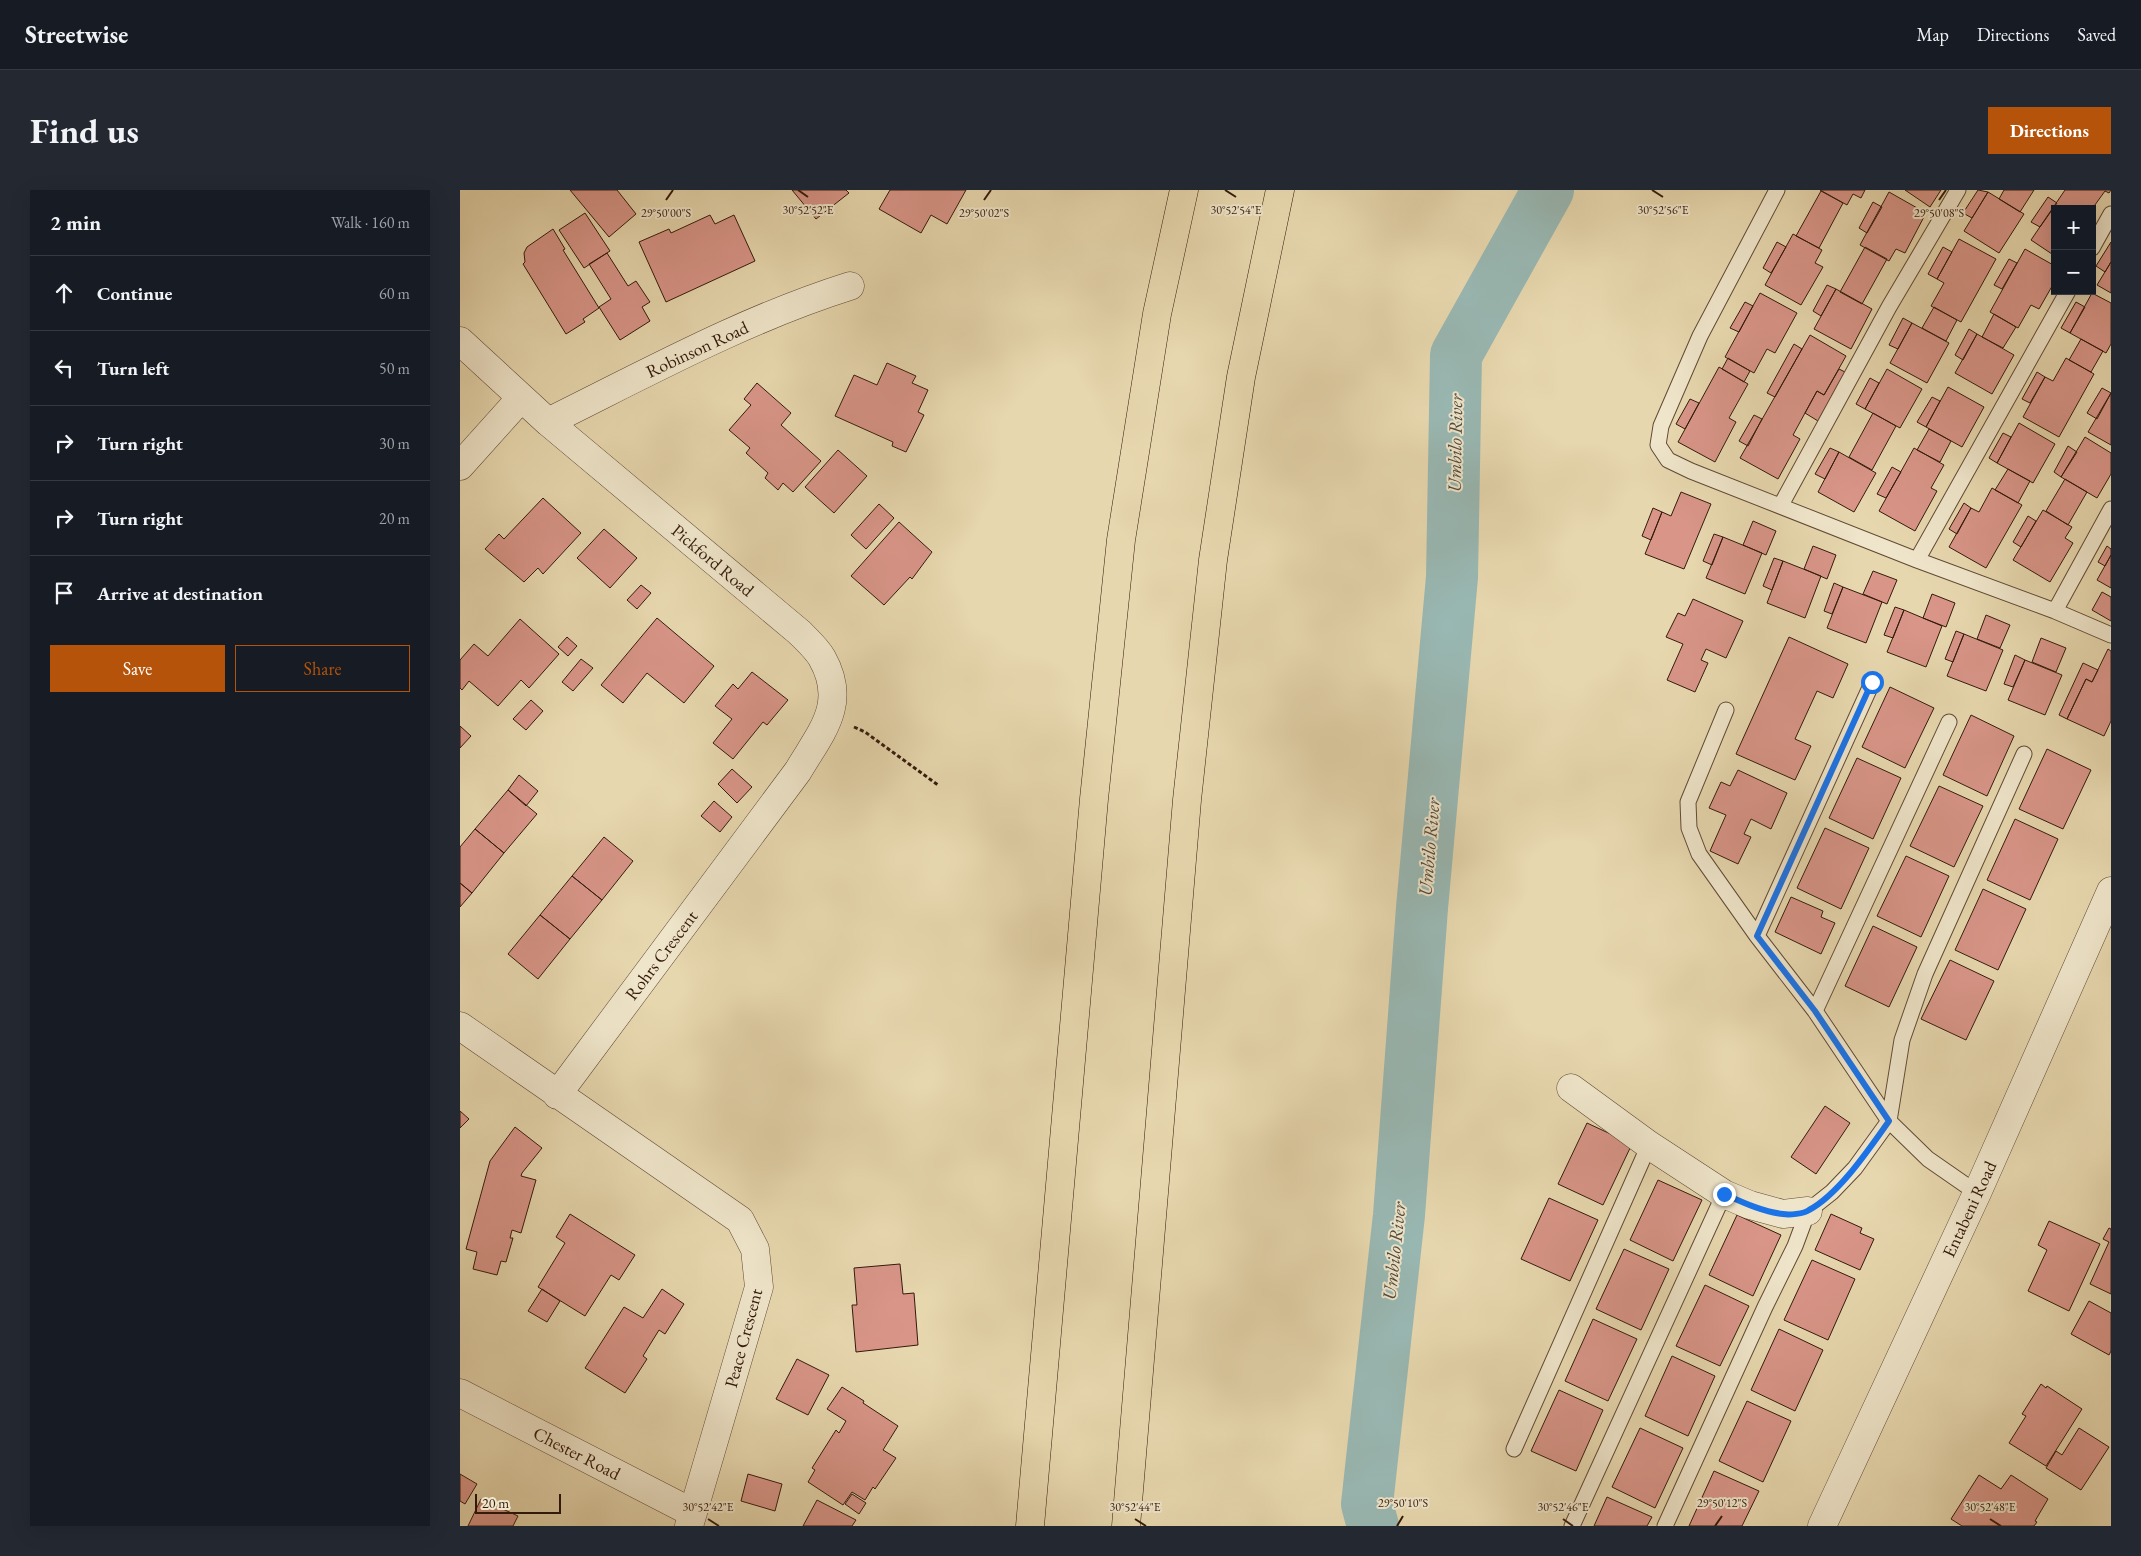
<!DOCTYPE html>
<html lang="en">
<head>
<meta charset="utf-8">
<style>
	body { margin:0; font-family:"EB Garamond",serif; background:#242831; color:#f1f3f6 }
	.controls { position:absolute; right:15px; top:15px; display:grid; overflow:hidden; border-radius:0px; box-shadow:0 5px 20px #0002 }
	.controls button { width:45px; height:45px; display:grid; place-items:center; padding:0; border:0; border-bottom:1px solid #363941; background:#171b24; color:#f1f3f6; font:25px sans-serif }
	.scale { position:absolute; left:15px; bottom:12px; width:86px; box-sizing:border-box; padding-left:5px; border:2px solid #341a0b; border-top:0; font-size:14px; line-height:18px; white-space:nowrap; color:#341a0b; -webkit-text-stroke:4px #efe5ca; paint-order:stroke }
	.stop { position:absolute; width:15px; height:15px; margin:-11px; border:4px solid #1a73e8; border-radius:50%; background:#fff }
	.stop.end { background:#1a73e8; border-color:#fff; box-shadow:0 1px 5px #0008 }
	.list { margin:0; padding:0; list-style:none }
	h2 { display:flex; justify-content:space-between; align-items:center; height:65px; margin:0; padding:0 20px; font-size:21px }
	h2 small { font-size:16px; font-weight:400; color:#9ea1a6 }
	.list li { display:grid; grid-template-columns:32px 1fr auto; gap:15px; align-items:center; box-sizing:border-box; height:75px; padding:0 20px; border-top:1px solid #363941 }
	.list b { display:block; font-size:19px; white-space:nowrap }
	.list em { font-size:16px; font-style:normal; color:#9ea1a6 }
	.actions { display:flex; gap:10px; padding:15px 20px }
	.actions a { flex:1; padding:11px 0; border:1px solid #b45309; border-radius:0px; text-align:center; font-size:18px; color:#b45309 }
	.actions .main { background:#b45309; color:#fff }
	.icon { flex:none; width:28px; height:28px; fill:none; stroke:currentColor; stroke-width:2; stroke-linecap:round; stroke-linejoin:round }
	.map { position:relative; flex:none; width:1651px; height:1336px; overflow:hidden; border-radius:0px }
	header { display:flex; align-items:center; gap:30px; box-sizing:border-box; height:70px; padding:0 25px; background:#171b24; border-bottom:1px solid #363941 }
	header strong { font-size:24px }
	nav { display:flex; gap:28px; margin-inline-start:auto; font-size:18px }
	.intro { display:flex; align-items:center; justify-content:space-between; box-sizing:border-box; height:120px; padding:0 30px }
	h1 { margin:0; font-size:35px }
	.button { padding:12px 22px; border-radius:0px; background:#b45309; color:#fff; font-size:18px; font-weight:700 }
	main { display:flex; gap:30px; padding:0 30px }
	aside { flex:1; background:#171b24; border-radius:0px; box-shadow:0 5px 20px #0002 }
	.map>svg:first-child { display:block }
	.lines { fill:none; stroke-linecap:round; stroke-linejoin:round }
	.river { stroke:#99b8b3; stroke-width:52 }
	.building { fill:#d89588; stroke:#341a0b }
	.service-casing { stroke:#614934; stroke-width:17 }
	.minor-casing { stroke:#614934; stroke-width:29 }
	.motorway-casing { stroke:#341a0b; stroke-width:29 }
	.path { stroke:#341a0b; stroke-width:3; stroke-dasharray:4 2.5; stroke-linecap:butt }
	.service { stroke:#efe5ca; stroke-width:15 }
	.minor { stroke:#efe5ca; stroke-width:28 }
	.motorway { stroke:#e7d7ae; stroke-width:28 }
	.route { stroke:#1a73e8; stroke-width:6 }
	.ticks { fill:none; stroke:#341a0b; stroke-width:2 }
	.labels { text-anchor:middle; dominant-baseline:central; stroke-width:4; stroke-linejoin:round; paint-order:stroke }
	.street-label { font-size:18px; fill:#341a0b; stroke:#efe5ca }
	.water-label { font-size:19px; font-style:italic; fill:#52493d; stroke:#efe5ca }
	.ticks-label { font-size:12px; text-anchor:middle; fill:#341a0b; stroke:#efe5ca; stroke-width:4; stroke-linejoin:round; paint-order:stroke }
</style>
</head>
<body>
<header>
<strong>Streetwise</strong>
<nav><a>Map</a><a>Directions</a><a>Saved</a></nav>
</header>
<div class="intro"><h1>Find us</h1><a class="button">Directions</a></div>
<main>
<aside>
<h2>2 min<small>Walk · 160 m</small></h2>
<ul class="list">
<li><svg class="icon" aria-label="ahead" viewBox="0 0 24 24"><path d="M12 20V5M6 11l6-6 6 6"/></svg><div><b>Continue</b></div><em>60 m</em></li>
<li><svg class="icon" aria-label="left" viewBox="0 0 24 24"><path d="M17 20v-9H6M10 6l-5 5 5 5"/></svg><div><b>Turn left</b></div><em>50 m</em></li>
<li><svg class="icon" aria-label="right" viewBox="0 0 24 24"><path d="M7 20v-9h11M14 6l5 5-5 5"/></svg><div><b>Turn right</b></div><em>30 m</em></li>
<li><svg class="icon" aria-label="right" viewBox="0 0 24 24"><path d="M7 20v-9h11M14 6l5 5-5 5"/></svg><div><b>Turn right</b></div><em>20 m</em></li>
<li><svg class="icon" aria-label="arrive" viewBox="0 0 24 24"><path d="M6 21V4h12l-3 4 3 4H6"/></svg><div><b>Arrive at destination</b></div></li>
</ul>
<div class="actions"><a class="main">Save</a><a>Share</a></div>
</aside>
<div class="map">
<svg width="1651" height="1336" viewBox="0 0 1651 1336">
	<rect width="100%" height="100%" fill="#e7d7ae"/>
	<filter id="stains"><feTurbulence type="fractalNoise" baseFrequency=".004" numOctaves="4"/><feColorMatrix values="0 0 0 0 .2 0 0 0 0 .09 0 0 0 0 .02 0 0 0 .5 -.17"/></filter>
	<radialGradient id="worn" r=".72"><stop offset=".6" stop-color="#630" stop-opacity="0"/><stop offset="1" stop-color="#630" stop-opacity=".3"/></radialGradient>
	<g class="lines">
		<path class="river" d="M913,1336l-6,-22 32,-289 23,-307 30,-331 4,-222 92,-165"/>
	</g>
	<path class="building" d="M110,0h47l19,24 -27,23z
		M332,0h54l3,3 -33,26z
		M430,0h76l-19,34 -16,-9 -10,18 -42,-24z
		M1360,0h45l-4,8 -8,-4 -6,11z
		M1445,0h36l-11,17z
		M1518,0l10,2 -16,26 -9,-5z
		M1544,0h30l-14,22 -21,-13z
		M1605,0h46l-2,3 -4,-2 -13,18h-37v47l-24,-16z
		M1361,1l22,12 -24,45 -23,-12z
		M1429,2l37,21 -21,40 -9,-4 -7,12 -29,-16z
		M1528,2l36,22 -25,39 -35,-22z
		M1588,7l9,6 -17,24 -9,-5z
		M1413,12l9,5 -15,26 -8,-5z
		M125,23l25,38 -26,17 -25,-38z
		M250,25l5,9 19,-9 21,46 -89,41 -27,-60 30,-13 2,4z
		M93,39l12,20 -2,1 36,58 -16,11 2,3 -19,12 -43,-70 2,-2 -1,-9 3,-6z
		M1333,44l29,16 -7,13 8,4 -22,38 -36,-20z
		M1499,49l37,20 -35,63 -30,-16 13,-23 -7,-4z
		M1317,52l9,5 -15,26 -8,-5z
		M1651,52v20l-6,10 -9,-6z
		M1405,57l22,12 -25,45 -22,-12z
		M1483,57l9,5 -15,27 -9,-5z
		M1565,59l30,17v15l-16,28 -8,-4 -13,23 -28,-16z
		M147,63l21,33 8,-5 14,21 -8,5 8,14 -30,19 -21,-33 12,-8 -22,-35z
		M1549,69l8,4 -15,26 -8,-4z
		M1651,72v31l-14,-8z
		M1367,95l9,4 -15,27 -8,-5z
		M1376,99l36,20 -21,40 -37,-20z
		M1300,103l37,20 -22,40 -8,-4 -13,24 -29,-16z
		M1632,103l19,10v41l-5,9 -36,-20z
		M1285,112l8,4 -14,26 -9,-4z
		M1616,112l9,5 -15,26 -9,-5z
		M1474,117l23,13 -11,21 -24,-13z
		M1534,124l22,13 -13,21 -21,-11z
		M1443,128l9,5 -14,26 -9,-4z
		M1452,133l37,20 -22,40 -37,-20z
		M1509,139l8,5 -14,26 -8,-5z
		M1517,144l37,21 -22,39 -37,-21z
		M1350,145l36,21 -22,39 -7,-4 -24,44 7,4 -22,40 -38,-21z
		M1621,149l22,12 -12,21 -22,-12z
		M1334,154l8,5 -27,48 -8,-4z
		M1268,168l22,13 -6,11 -22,-13z
		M1606,168l28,16 -35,63 -36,-20 22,-40 8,4z
		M427,173l29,13 -4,7 16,7 -10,22 6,3 -18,37 -14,-6 1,-4 -58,-26 19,-41 23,10z
		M1259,177l29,17 -19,34 7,4 -21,40 -37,-20z
		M1379,179l6,3 -27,49 -13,-8 12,-22 7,4z
		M1427,179l35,20 -22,39 -35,-19z
		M1577,182l8,5 -15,26 -8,-4z
		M1410,188l9,5 -14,26 -9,-5z
		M297,193l34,30 -10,12 40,36 -28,31 -10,-9 -5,7 -13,-12 3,-5 -22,-20 4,-5 -21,-18 22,-25 -7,-6z
		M1488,197l36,20 -22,40 -36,-20z
		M1642,198l9,5 -14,26 -10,-6z
		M1651,203v52l-23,-13z
		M1472,207l8,4 -14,26 -9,-5z
		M1230,209l9,4 -14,26 -9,-5z
		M1413,223l23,13 -24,44 -23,-13z
		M1294,225l8,4 -14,27 -9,-5z
		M1559,233l36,21 -22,39 -36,-20z
		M1469,239l22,12 -11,21 -23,-12z
		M1543,243l8,4 -14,26 -8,-5z
		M1625,247l26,16v21l-14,24 -36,-21z
		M1608,256l9,6 -16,25 -7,-5z
		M1370,258l9,4 -14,27 -10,-5z
		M1454,258l30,17 -13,23 6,3 -22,40 -36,-20z
		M378,260l29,26 -33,37 -29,-26z
		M1379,262l37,21 -22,39 -36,-20z
		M1432,277l9,5 -15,26 -9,-4z
		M1548,279l22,12 -12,22 -23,-13z
		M1605,289l22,13 -19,33 -22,-14z
		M1532,298l30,17 -36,63 -37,-21 22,-39 8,4z
		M1221,302l30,12 -27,65 -39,-15 17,-42 9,4z
		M83,308l38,35 -38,41 -5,-6 -14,14 -39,-33 14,-15 5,5z
		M1504,313l7,5 -14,26 -8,-5z
		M419,314l15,14 -28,31 -15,-14z
		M1193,318l9,4 -11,28 -9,-4z
		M1583,320l29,17 -7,11 8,5 -23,39 -37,-22z
		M1568,326l8,5 -15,26 -8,-5z
		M1293,331l23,10 -10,24 -23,-10z
		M439,332l33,30 -20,27 -2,-2 -26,28 -33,-29z
		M144,339l33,29 -27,30 -33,-30z
		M1254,344l9,3 -11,28 -9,-4z
		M1263,347l39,16 -17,41 -39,-16z
		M1353,356l23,9 -9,24 -23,-10z
		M1647,356l4,3v6l-6,11 -7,-4z
		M1651,365v33l-14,-8z
		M1314,368l9,3 -11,29 -9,-4z
		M1323,371l38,15 -16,42 -38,-15z
		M1413,381l24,9 -10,24 -24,-10z
		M1374,393l9,4 -11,27 -8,-3z
		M181,395l10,8 -14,16 -10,-9z
		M1383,397l39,15 -16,41 -39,-15z
		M1642,402l9,5v24l-19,-11z
		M1472,404l23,9 -9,24 -23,-9z
		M1233,409l50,22 -17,37 -20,-9 -5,11 7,3 -13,29 -28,-12 16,-36 -17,-7 12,-24 7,3z
		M1435,417l9,3 -11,28 -9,-3z
		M1444,420l38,16 -16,41 -39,-15z
		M1526,425l24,10 -10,23 -23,-9z
		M197,428l57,48 -30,37 -37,-30 -24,30 -22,-18z
		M60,429l39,35 -30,34 -8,-8 -23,26 -29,-25 -7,9 -2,-2v-28l14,-16 14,12z
		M1496,441l8,3 -11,28 -8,-3z
		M1504,444l39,16 -17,41 -39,-15z
		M107,447l10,9 -9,10 -10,-9z
		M1329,447l59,27 -15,34 -16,-7 -22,48 16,7 -16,34 -59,-26z
		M1581,448l25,10 -10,24 -24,-10z
		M1648,459l3,2v70l-7,15 -37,-17 19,-40 6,3z
		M1555,465l10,5 -12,27 -9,-3z
		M121,469l12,9 -20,23 -11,-9z
		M1565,470l37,15 -17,40 -37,-15z
		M1623,473l15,7 -6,12 -6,-3 -19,40 -8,-4z
		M292,482l36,28 -21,25 -4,-3 -30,37 -20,-16 19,-24 -17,-13 18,-22 5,5z
		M1430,497l44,21 -29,60 -43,-21z
		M71,510l12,11 -17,19 -13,-11z
		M1511,525l43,21 -27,60 -44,-21z
		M0,536l11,10 -11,12z
		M1587,559l44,21 -28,59 -44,-20z
		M1397,568l44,20 -28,61 -44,-21z
		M272,579l20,18 -15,16 -19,-19z
		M1278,580l49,23 -16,36 -20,-10 -7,15 7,3 -13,27 -28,-13 16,-36 -17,-7 12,-26 9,4z
		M59,585l19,16 -12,15 -18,-16z
		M1479,596l44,20 -29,61 -44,-21z
		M48,600l29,24 -33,39 -29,-24z
		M254,611l18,16 -12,15 -19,-16z
		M1555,629l43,20 -28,61 -43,-20z
		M1365,638l44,20 -28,61 -44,-21z
		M15,639l29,24 -32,40 -12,-10v-36z
		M144,647l29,24 -31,39 -30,-24z
		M1446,666l43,20 -28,61 -44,-21z
		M112,686l30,24 -32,39 -30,-24z
		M0,693l12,10 -12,14z
		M1523,699l43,20 -28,61 -43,-20z
		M1331,707l32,14 -2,6 14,6 -14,31 -46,-22z
		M80,725l30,24 -32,40 -30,-25z
		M1413,736l44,21 -28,60 -44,-21z
		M1490,770l44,21 -28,59 -45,-21z
		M1365,916l25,17 -34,51 -25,-17z
		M0,921l9,8 -9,9z
		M1127,933l45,21 -29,61 -45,-21z
		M55,937l27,21 -20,25 -1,3 15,4 -15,53 -9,-3 -2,8h3l-7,24 -5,-1 -4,14 -24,-6 4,-17 -11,-3 24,-88z
		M1198,990l44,20 -29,61 -43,-21z
		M1089,1008l49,22 -28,61 -49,-22z
		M110,1024l65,41 -16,25 -8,-5 -26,41 -47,-29 27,-44 -9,-6z
		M1371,1024l31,14 -2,5 14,6 -14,31 -45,-20z
		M1277,1025l44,20 -28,61 -44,-21z
		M1589,1031l51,23 -31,67 -41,-20 19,-41 -9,-5z
		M1649,1038l2,1v65l-21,-10 19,-42 -6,-3z
		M1164,1059l45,20 -28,61 -45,-21z
		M1352,1070l43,19 -27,61 -44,-20z
		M440,1074l3,30 11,-1 4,52 -62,7 -4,-47h5l-3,-37z
		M1245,1095l44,21 -29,60 -44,-20z
		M82,1099l18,12 -13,21 -19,-11z
		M202,1099l22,15 -19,30 -6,-4 -16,26 4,3 -22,34 -40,-25 39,-61 19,11z
		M1629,1111l22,12v38l-2,4 -38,-21z
		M1133,1129l44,20 -29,62 -43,-20z
		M1319,1139l44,21 -28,61 -44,-21z
		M1212,1166l43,20 -27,60 -43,-20z
		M337,1169l32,16 -21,40 -32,-16z
		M1581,1194l5,4 1,-2 35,23 -36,57 -37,-23 17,-27 -4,-2z
		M382,1197l22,14 -1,2 35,23 -15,24 13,8 -21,31 -2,-2 -8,13 -13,-8 -9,13 -35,-23 7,-12 -3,-2 24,-38 3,3 7,-12 -19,-12z
		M1099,1200l44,20 -27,61 -45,-20z
		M1287,1211l44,20 -28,61 -44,-21z
		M1180,1238l43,20 -28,60 -43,-21z
		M1619,1238l30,19 -28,43 -35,-22 10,-17 6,4z
		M1254,1281l45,20 -17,35h-53z
		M0,1284l17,10 -12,20 -5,-3z
		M288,1284l34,10 -7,27 -34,-10z
		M1519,1285l22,14 10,-14 37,24 -13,22 2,1 -3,4h-72l-11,-7z
		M392,1304l14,9 -7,11 -14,-10z
		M1147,1307l45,20 -5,9h-53z
		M21,1309l37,17 -5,10h-45z
		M357,1310l39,20 -4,6h-49z"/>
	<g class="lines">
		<defs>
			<path id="service" d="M1317,0l-77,146 -39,90 -3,19 10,15 23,11 226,89 138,51 56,24
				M1632,58l19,-34
				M1321,315l108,-198 69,-117
				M1457,370l151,-269
				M1595,421l56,-102
				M1266,520l-38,92 1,26 10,26 58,82 58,75 74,110 39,38 49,34
				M1297,746l115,-253
				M1355,821l134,-289
				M1054,1259l135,-304
				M1112,1336l152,-332
				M1205,1336l100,-219 30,-61 13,-35 24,-19 23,-24 34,-47 13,-81 23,-66 99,-220"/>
			<path id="minor" d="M0,151l88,81 251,210c8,8 18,17 23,26 26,46 -1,74 -24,113l-241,324
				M88,232c99,-49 197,-103 302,-136
				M0,276l61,-68
				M0,836l280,194 15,29 4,38 -70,239
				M1111,898l78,57 75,49 26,11 33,9 25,-3
				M0,1203l233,120
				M1362,1336l155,-333 134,-302"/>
			<path id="motorway" d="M570,1336l64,-727 27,-259 36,-226 27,-124
				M666,1336l61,-726 26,-240 28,-183 39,-187"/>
		</defs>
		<use href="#service" class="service-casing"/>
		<use href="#minor" class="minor-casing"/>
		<use href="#motorway" class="motorway-casing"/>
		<path class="path" d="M394,537l11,5 73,53"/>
		<use href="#service" class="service"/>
		<use href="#minor" class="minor"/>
		<use href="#motorway" class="motorway"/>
	</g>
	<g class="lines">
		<path class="route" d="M1264,1004c18,8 39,18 59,20 6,1 21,0 26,-4 30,-16 60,-61 80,-89l-74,-110 -58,-75 115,-254"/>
	</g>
	<path class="ticks" d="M338,0l10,7M765,0l11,7M1192,0l11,7M206,10l7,-10M524,10l7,-10M1479,10l7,-10M248,1329l11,7M675,1329l11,7M1103,1329l10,7M1530,1329l11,7M937,1336l6,-10M1255,1336l7,-10"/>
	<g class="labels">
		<g class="street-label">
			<text transform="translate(237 159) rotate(-25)">Robinson Road</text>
			<text transform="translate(253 370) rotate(40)">Pickford Road</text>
			<text transform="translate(201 765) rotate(-53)">Rohrs Crescent</text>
			<text transform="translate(1509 1019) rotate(-65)">Entabeni Road</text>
			<text transform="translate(283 1148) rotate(-75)">Peace Crescent</text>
			<text transform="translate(117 1263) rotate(27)">Chester Road</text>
		</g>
		<g class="water-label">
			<text transform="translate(995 253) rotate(-89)">Umbilo River</text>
			<text transform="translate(969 657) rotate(-85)">Umbilo River</text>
			<text transform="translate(934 1061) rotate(-84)">Umbilo River</text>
		</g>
	</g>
	<g class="ticks-label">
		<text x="348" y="24">30°52'52"E</text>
		<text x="776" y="24">30°52'54"E</text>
		<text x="1203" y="24">30°52'56"E</text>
		<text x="206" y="27">29°50'00"S</text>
		<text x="1479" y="27">29°50'08"S</text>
		<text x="524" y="27">29°50'02"S</text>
		<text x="943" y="1317">29°50'10"S</text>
		<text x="1262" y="1317">29°50'12"S</text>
		<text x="248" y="1321">30°52'42"E</text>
		<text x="675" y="1321">30°52'44"E</text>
		<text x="1103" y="1321">30°52'46"E</text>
		<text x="1530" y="1321">30°52'48"E</text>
	</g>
	<rect width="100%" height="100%" filter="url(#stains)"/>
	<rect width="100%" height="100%" fill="url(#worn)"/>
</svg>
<div class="controls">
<button>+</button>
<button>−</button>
</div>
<div class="scale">20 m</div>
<div class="stop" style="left:1412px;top:492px"></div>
<div class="stop end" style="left:1264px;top:1004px"></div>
</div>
</main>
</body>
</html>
